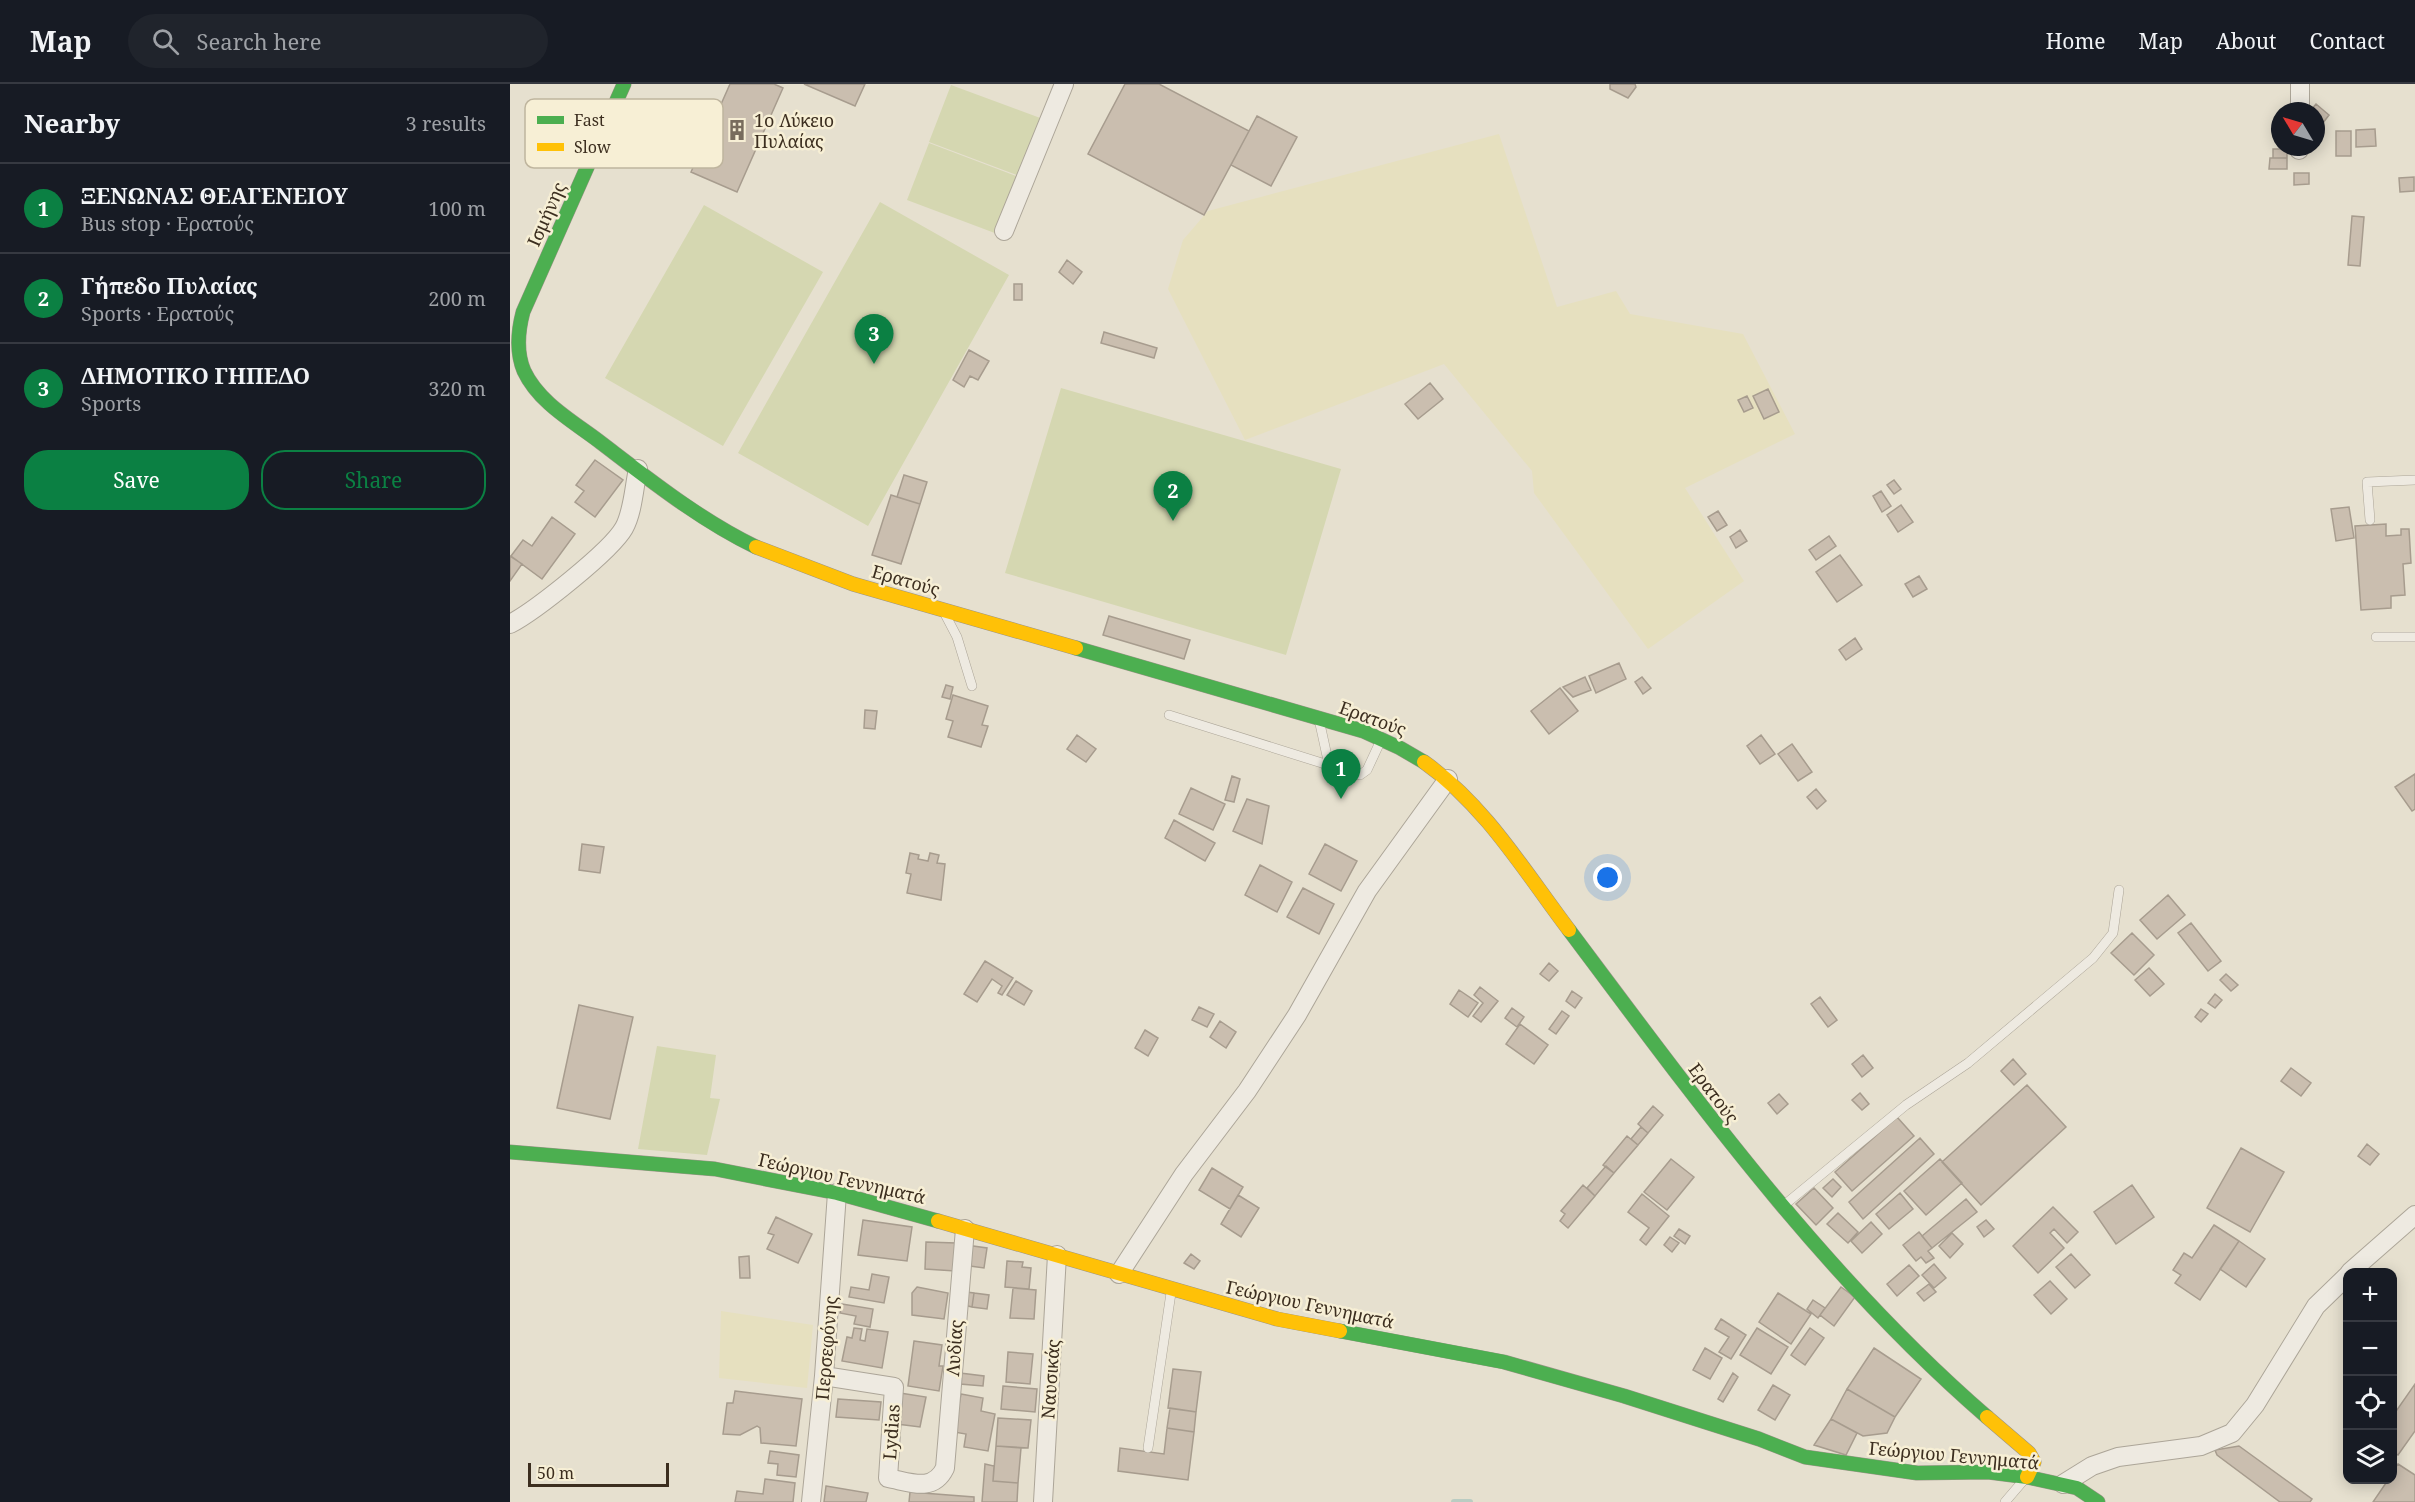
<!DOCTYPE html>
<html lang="en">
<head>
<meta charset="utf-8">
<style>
	body { margin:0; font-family:"Noto Serif",serif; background:#20242c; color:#f1f3f6 }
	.controls { position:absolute; right:18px; bottom:18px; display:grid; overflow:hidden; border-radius:12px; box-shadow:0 3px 15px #0003 }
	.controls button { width:54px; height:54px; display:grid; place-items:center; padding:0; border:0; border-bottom:2px solid #363941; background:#171b24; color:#f1f3f6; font:30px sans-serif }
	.compass { position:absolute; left:1761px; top:18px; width:54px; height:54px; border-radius:50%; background:#171b24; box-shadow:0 3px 15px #0003; rotate:308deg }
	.scale { position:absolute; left:18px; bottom:15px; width:141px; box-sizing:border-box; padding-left:6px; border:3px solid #3c2e1f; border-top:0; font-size:16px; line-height:21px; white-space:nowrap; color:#3c2e1f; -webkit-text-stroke:4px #f7efd5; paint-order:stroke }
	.you { position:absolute; left:1098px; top:794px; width:21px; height:21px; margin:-15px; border:4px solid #fff; border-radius:50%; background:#1a73e8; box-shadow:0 0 0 9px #1a73e833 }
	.badge { display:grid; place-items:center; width:39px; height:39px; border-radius:50%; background:#0b8043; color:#fff; font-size:20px; font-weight:700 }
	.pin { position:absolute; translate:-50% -50px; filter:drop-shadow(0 2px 3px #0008) }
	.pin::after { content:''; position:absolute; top:32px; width:21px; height:18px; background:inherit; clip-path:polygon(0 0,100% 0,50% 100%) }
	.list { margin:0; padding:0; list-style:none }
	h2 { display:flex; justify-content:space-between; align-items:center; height:78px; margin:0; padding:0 24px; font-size:26px }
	h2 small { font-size:20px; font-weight:400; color:#9ea1a6 }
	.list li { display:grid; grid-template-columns:39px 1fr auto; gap:18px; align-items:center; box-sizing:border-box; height:90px; padding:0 24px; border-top:2px solid #363941 }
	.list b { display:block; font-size:22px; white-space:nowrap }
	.list p { margin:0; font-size:20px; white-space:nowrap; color:#9ea1a6 }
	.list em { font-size:20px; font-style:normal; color:#9ea1a6 }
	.actions { display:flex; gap:12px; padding:18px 24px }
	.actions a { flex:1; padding:14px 0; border:2px solid #0b8043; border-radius:24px; text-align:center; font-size:21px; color:#0b8043 }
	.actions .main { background:#0b8043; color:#fff }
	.icon { flex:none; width:33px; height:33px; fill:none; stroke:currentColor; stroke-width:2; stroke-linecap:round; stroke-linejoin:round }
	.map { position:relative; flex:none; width:1905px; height:1418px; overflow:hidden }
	header { display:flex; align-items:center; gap:36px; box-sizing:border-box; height:84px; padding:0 30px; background:#171b24; border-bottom:2px solid #363941 }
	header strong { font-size:28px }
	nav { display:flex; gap:33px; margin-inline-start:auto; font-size:21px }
	.search { width:420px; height:54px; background:#20242c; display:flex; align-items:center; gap:15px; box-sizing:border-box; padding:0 21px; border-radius:33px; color:#9ea1a6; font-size:22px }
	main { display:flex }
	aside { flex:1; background:#171b24 }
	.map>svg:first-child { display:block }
	.farmland { fill:#e6e0bf }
	.green { fill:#d5d7b1 }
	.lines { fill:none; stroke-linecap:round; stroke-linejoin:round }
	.stream { stroke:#baccc2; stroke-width:6 }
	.building { fill:#cabeaf; stroke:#a79c8e; stroke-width:1.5 }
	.lane-casing { stroke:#aca598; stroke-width:10 }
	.street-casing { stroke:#aca598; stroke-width:20 }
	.fast-casing { stroke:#9b9488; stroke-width:15 }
	.slow-casing { stroke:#9b9488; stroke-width:15 }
	.lane { stroke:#eeeae1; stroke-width:9 }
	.street { stroke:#eeeae1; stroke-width:18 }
	.fast { stroke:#4caf50; stroke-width:14 }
	.slow { stroke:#ffc107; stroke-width:14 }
	.labels { text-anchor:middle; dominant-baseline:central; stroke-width:5; stroke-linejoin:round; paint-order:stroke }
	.poi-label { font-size:18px; fill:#3c2e1f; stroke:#f7efd5; text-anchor:start }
	.street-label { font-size:18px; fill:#3c2e1f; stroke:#f7efd5 }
	.key { fill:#f7efd5; stroke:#bfb59e; stroke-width:1.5 }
	.key-label { font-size:16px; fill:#3c2e1f }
</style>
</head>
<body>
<header>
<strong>Map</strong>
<div class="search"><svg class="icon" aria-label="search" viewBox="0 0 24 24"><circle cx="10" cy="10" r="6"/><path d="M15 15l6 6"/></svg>Search here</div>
<nav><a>Home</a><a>Map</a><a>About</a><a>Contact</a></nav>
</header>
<main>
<aside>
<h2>Nearby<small>3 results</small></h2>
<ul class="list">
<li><span class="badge">1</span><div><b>ΞΕΝΩΝΑΣ ΘΕΑΓΕΝΕΙΟΥ</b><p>Bus stop · Ερατούς</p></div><em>100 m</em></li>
<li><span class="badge">2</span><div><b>Γήπεδο Πυλαίας</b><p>Sports · Ερατούς</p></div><em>200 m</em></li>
<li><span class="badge">3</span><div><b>ΔΗΜΟΤΙΚΟ ΓΗΠΕΔΟ</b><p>Sports</p></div><em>320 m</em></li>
</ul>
<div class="actions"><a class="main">Save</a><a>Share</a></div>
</aside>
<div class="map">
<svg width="1905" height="1418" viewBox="0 0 1905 1418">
	<rect width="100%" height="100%" fill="#e6e0cf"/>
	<path class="farmland" d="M989,50l58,173 59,-16 14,23 113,20 52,100 -110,54 59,93 -96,68 -114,-156 -2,-22 -88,-107 -199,76 -77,-151 15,-49 25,-29z
		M211,1227l92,14 -6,63 -88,-10z"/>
	<path class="green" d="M441,1l92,34 -21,58 -93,-35z
		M419,59l92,35 -21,57 -93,-35z
		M370,118l129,73 -141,251 -130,-73z
		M194,121l119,67 -100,174 -118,-68z
		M551,304l280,81 -55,186 -281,-82z
		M147,962l59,9 -6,43 10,1 -13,56 -69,-6z"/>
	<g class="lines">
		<path class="stream" d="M944,1418h16"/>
	</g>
	<path class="building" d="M220,0h44l9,4 -46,104 -46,-20z
		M294,0h61l-10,22z
		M615,0h34l90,47 -45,84 -116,-61z
		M1100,0h25l1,3 -8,11 -18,-9z
		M1806,20l13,11 -6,8 -7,-6v-6h-6z
		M747,32l40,21 -26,49 -40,-21z
		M1865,45l1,17 -20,1v-17z
		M1826,47h15v25h-15z
		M1763,65h14v9h-14z
		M1760,74h17v11h-18z
		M1784,89h15v11l-15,1z
		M1904,93v14l-14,1 -1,-14z
		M1842,132l12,1 -4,49 -12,-1z
		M557,176l15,12 -9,12 -14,-12z
		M504,200h8v16h-8z
		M594,248l53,16 -3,10 -53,-15z
		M459,266l20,11 -11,19 -8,-4 -6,11 -11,-7z
		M920,299l13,16 -25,20 -13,-15z
		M1258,305l11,23 -15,7 -11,-23z
		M1237,312l6,12 -9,4 -6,-12z
		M85,376l28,20 -28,37 -20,-15 9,-11 -8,-6z
		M394,391l23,7 -7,22 -23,-7z
		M1384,396l7,9 -7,5 -7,-9z
		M1371,407l10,15 -9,6 -9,-16z
		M381,411l29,9 -19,60 -29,-9z
		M1391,421l12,17 -15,10 -11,-17z
		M1839,423l5,31 -18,3 -5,-32z
		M1208,427l9,14 -10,6 -9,-14z
		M42,433l23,17 -33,45 -31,-23 12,-16 9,6z
		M1876,440v12l15,-1v-6h8l2,34 -8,1 2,31 -14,1v12l-30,2 -6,-84z
		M1230,446l7,11 -11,7 -6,-11z
		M1319,452l7,10 -20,14 -7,-10z
		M1330,471l22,30 -25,17 -21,-30z
		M0,472l12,8 -12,17z
		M1409,492l8,13 -14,8 -8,-13z
		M599,532l81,24 -6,19 -81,-24z
		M1345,554l7,11 -16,11 -7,-10z
		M1109,579l7,16 -30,14 -7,-17z
		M1075,593l6,13 -18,7 -10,-10z
		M1132,593l9,11 -8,6 -8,-12z
		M436,601l7,2 -3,12 -8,-2z
		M1050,604l18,23 -29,23 -18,-23z
		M443,611l35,11 -6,19 6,1 -7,21 -33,-10 5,-16 -7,-2z
		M355,626l12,1 -2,18 -11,-1z
		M567,651l19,14 -10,13 -19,-13z
		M1251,651l14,19 -15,10 -13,-18z
		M1282,660l20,28 -14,9 -20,-27z
		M1905,690v35l-3,2 -17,-24z
		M722,692l8,3 -6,23 -9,-2z
		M681,704l34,16 -12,26 -34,-16z
		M1306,705l10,12 -9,8 -10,-12z
		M737,715l22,7 -7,38 -29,-13z
		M664,736l41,23 -10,18 -40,-23z
		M72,760l22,3 -4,26 -21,-3z
		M815,760l32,17 -16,30 -32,-17z
		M400,769l9,2 -1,4 10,2 2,-8 9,2 -2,8 8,1 -4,36 -34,-7 4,-19 -5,-1z
		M750,781l32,17 -15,30 -32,-17z
		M793,804l31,16 -15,30 -32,-17z
		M1658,811l17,20 -28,24 -17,-19z
		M1681,839l30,38 -13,10 -30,-38z
		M1622,849l22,22 -20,20 -23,-22z
		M475,877l28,17 -11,17 -4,-2 4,-7 -10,-7 -15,23 -13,-8z
		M1039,879l9,8 -9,10 -9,-7z
		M1639,884l15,16 -14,12 -15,-16z
		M1716,890l12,11 -7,6 -11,-11z
		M506,897l16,10 -8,14 -17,-10z
		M970,903l18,14 -17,21 -8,-6 10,-13 -9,-8z
		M949,906l19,13 -10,14 -18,-13z
		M1062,907l10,7 -7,10 -9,-7z
		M1705,910l7,6 -7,8 -7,-5z
		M1310,913l17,23 -9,7 -17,-23z
		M69,921l54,12 -23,102 -53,-11z
		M689,923l15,7 -7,13 -15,-7z
		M1002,924l12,9 -7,10 -12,-9z
		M1691,925l7,5 -7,8 -6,-5z
		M1052,927l7,5 -13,18 -7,-5z
		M710,937l16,11 -10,16 -16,-11z
		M1010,940l28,21 -14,19 -28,-20z
		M635,946l13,8 -10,18 -13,-8z
		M1353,971l10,13 -11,9 -10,-13z
		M1503,975l13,15 -12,11 -13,-14z
		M1781,984l20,15 -10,13 -20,-15z
		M1517,1001l39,42 -85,78 -39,-43z
		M1350,1009l9,11 -7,6 -10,-10z
		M1269,1010l9,10 -11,10 -9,-11z
		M1143,1022l10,9 -15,18 -10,-9z
		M1387,1033l17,19 -62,55 -17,-19z
		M1131,1043l7,6 -10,12 -7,-6z
		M1117,1052l11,9 -24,28 -11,-8z
		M1410,1054l14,16 -71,65 -14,-17z
		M1857,1060l12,10 -9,11 -12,-9z
		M1731,1064l43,24 -34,60 -43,-24z
		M1161,1075l23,18 -27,33 -23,-18z
		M1430,1075l22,24 -36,32 -22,-24z
		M1096,1082l8,7 -19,23 -8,-8z
		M702,1084l31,19 -13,22 -31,-19z
		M1323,1095l8,8 -9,10 -9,-9z
		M1073,1101l12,11 -27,32 -8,-7 5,-7 -4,-3z
		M1622,1101l22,32 -38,27 -22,-32z
		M1304,1104l19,20 -17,17 -20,-21z
		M1390,1109l13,16 -24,20 -13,-15z
		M1132,1110l27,22 -23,29 -6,-5 9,-12 -21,-16z
		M728,1111l21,13 -18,29 -20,-13z
		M1456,1115l11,13 -45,36 -10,-12z
		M1543,1123l25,25 -11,11 -13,-14 -4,4 14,15 -26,25 -25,-27z
		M1328,1129l20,19 -10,11 -21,-19z
		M266,1133l36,17 -14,29 -31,-14 7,-14 -6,-2z
		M353,1136l49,7 -5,34 -49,-6z
		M1476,1136l8,9 -10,8 -7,-10z
		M1361,1138l11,12 -20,19 -11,-12z
		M1704,1141l25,16 -39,59 -25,-17 6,-8 -8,-5 11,-17 8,5z
		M1169,1145l11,7 -5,8 -11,-8z
		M1409,1148l13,16 -4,3 6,7 -8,5 -5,-6 -5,4 -13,-16z
		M1442,1149l11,11 -13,14 -11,-12z
		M1160,1153l9,6 -7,9 -8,-7z
		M1729,1157l26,18 -19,28 -26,-18z
		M416,1158l30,1 -1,28 -30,-2z
		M456,1161l21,3 -3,20 -21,-3z
		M681,1170l9,7 -6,8 -10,-6z
		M1561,1170l19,21 -15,13 -19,-21z
		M239,1172l1,22h-10l-1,-21z
		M497,1177l16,1 -1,5 9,1 -2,21 -24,-2z
		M1424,1180l12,14 -12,10 -12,-13z
		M1399,1181l10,11 -22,20 -10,-12z
		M362,1190l17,3 -5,26 -35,-6 2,-10 18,3z
		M1540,1197l17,18 -16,15 -17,-19z
		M1419,1200l7,8 -12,9 -7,-8z
		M407,1203l31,6 -4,26 -32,-4v-22z
		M1331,1203l14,10 -21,29 -14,-11z
		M503,1204l23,2 -2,29 -24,-1z
		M456,1208l8,1 -2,14 -8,-2z
		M464,1209l15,2 -2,14 -15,-2z
		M1268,1209l33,21 -20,30 -32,-22z
		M1303,1216l12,8 -7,10 -11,-9z
		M332,1220l31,5 -3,18 -16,-3 2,-8 -16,-3z
		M1211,1235l25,16 -15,24 -12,-7 10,-15 -14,-8z
		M344,1244l8,1 -2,11 5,1 2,-12 21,3 -6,36 -40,-7 5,-24 5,1z
		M1247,1244l31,19 -17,27 -31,-19z
		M1300,1244l14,10 -19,27 -14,-10z
		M404,1257l28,4 -3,21h4l-4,25 -31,-5z
		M1195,1264l17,10 -12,21 -17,-9z
		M1364,1264l47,31 -26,38 -48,-28z
		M498,1268l25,2 -3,30 -24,-2z
		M663,1285l28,3 -5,40 -28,-4z
		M450,1289l24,3 -1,10 -23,-2z
		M1223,1289l5,4 -15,25 -5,-3z
		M1905,1300v47l-17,24 -6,-4v-34z
		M1263,1301l17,10 -15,25 -17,-10z
		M493,1302l34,3 -2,23 -34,-3z
		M1337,1305l48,28 -8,16 -24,3 -32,-17z
		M225,1307l67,8 -6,47 -35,-3 -1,-15 -3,-2 -17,9 -17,-1 4,-31h6z
		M390,1309l26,4 -6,30 -23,-3z
		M451,1310l22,4 -2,13 14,3 -7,37 -24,-4 2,-13 -12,-2z
		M328,1315l43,3 -2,18 -43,-3z
		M660,1324l26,4 -2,20 -27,-4z
		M488,1334l33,2 -3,28 -32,-2z
		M1321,1335l26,14 -11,22 -32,-10z
		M657,1344l27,4 -6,48 -70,-9 2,-23 44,6z
		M486,1362l25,2 -3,35 -25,-2z
		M1729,1362l73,53 -2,3h-30l-63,-47 -2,-5z
		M260,1367l29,4 -3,22 -19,-2 1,-11 -10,-1z
		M475,1380l9,2 -1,15 25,2 -1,19h-35z
		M1888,1380l17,11v27h-42l15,-22h4v-8z
		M255,1395l30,4 -2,19h-58l2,-11 26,3z
		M316,1402l42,7 -2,9h-42z
		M400,1408l64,5v5h-65z"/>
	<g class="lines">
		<defs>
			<path id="lane" d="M1860,436l-3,-38 48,-2
				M436,532l11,21 15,49
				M1866,553h39
				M659,631l191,60 7,-5 14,-30
				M810,640l9,41
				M1273,1122l123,-101 62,-42 125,-105 20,-25 6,-43
				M638,1364l23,-155
				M1495,1418l18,-21"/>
			<path id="street" d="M1790,27v-27
				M1789,66v-3
				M494,147l60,-147
				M0,540c25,-13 101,-73 114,-96 9,-16 10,-41 14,-59
				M1840,1188l65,-57
				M609,1190l65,-100 63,-83 50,-76 70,-124 81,-112
				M314,1292l70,11 -6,91c22,4 45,15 57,-10l20,-239
				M1553,1400l29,-18 26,-9 83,-11 31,-13 23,-28 61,-99 32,-31
				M301,1418l13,-126 13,-183
				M533,1418l14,-247"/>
			<path id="fast" d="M114,0l-101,228c-5,19 -7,40 1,59 15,32 50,51 76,71 50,38 100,78 156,105
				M566,564l287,83 37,17 24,14
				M1059,846c128,171 255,346 418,487
				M0,1068l205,17 122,24 101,28
				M830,1247l164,31 120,34 135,43 46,18 112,16 71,-1 39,5 50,11 21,14"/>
			<path id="slow" d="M246,463l97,37 223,64
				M914,678c61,43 101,110 145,168
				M428,1137l339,98 63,12
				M1477,1333l42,36 5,9 -7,15"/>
		</defs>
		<use href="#lane" class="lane-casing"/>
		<use href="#street" class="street-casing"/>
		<use href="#fast" class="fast-casing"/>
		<use href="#slow" class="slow-casing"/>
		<use href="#lane" class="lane"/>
		<use href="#street" class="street"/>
		<use href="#fast" class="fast"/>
		<use href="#slow" class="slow"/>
	</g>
	<defs>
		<symbol id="building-bare" viewBox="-9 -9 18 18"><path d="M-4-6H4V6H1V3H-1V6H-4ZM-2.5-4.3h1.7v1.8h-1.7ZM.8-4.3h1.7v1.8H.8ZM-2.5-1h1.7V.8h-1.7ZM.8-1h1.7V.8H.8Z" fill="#786c5d" stroke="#f7efd5" stroke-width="2.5" paint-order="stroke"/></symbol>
	</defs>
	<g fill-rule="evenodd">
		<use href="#building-bare" x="212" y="31" width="30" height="30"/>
	</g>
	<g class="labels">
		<g class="poi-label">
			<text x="244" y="36">1ο Λύκειο<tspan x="244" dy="21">Πυλαίας</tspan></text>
		</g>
		<g class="street-label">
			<text transform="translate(36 130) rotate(-66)">Ισμήνης</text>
			<text transform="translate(396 496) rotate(16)">Ερατούς</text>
			<text transform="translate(863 634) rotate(20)">Ερατούς</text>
			<text transform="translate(1204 1009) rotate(53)">Ερατούς</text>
			<text transform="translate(332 1094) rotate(13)">Γεώργιου Γεννηματά</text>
			<text transform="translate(800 1220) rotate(12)">Γεώργιου Γεννηματά</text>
			<text transform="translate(316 1264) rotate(-85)">Περσεφόνης</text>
			<text transform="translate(444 1264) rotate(-86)">Λυδίας</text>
			<text transform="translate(540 1295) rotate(-86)">Ναυσικάς</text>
			<text transform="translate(381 1348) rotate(-86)">Lydias</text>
			<text transform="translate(1444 1371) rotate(5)">Γεώργιου Γεννηματά</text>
		</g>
	</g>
	<rect x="15" y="15" width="198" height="69" rx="9" class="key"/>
	<rect x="27" y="32" width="27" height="8" fill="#4caf50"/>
	<rect x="27" y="59" width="27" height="8" fill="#ffc107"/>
	<g class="key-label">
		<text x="64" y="42">Fast</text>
		<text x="64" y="69">Slow</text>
	</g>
</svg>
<div class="controls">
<button>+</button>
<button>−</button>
<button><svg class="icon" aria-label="locate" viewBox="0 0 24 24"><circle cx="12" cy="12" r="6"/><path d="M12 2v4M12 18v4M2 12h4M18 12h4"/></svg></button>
<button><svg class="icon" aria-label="layers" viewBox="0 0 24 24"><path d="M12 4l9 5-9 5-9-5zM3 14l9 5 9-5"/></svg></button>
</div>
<svg class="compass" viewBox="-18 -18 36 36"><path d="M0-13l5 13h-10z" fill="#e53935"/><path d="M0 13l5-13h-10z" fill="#9ea1a6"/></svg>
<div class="scale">50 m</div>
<div class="you"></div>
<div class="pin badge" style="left:831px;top:715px">1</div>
<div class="pin badge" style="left:663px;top:437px">2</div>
<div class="pin badge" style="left:364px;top:280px">3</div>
</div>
</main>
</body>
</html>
